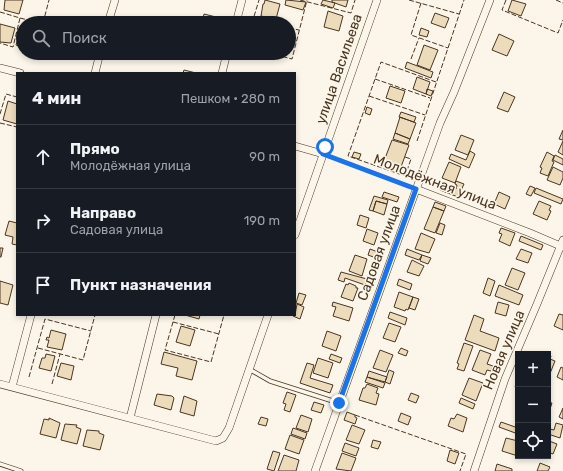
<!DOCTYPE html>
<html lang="ru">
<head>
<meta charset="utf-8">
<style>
	body { margin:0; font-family:Rubik,sans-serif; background:#20242c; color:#f1f3f6 }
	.controls { position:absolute; right:12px; bottom:12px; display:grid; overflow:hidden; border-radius:0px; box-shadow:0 2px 6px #0003 }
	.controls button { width:36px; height:36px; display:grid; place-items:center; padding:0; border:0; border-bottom:1px solid #363941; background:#171b24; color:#f1f3f6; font:20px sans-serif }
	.stop { position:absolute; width:12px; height:12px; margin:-9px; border:3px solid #1a73e8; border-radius:50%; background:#fff }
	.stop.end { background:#1a73e8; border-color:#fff; box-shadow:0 1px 4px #0008 }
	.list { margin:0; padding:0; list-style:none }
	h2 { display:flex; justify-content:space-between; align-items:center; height:52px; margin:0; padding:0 16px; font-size:17px }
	h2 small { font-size:13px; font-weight:400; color:#9ea1a6 }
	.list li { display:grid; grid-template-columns:26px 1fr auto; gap:12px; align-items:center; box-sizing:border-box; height:64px; padding:0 16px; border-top:1px solid #363941 }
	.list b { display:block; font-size:15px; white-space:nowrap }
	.list p { margin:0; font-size:13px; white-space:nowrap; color:#9ea1a6 }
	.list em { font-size:13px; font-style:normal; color:#9ea1a6 }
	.icon { flex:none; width:22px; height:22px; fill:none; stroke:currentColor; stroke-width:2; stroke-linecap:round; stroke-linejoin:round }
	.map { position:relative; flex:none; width:563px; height:471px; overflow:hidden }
	.search { position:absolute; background:#171b24; box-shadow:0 2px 6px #0003; left:16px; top:16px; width:280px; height:44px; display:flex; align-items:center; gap:10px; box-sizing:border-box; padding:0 14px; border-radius:22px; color:#9ea1a6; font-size:15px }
	.panel { position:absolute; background:#171b24; box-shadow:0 2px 6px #0003; left:16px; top:72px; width:280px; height:244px; border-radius:0px }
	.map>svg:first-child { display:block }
	.building { fill:#ecdcbc; stroke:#4a3520 }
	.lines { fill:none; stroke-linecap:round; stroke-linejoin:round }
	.lane-casing { stroke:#4a3520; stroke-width:5 }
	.street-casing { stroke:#4a3520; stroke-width:8 }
	.path { stroke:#7f6f5c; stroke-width:1.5; stroke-dasharray:3 2; stroke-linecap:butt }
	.lane { stroke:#fbf6e9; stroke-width:3.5 }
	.street { stroke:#fbf6e9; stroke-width:7 }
	.fence { stroke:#4a3520; stroke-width:1; stroke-dasharray:5 2; stroke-linecap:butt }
	.route { stroke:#1a73e8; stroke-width:5 }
	.labels { text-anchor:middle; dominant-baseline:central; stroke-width:3; stroke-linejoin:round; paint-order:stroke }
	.street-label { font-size:14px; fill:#4a3520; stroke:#fbf6e9 }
</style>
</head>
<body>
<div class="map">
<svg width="563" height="471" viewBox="0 0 563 471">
	<rect width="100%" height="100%" fill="#fbf6e9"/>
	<path class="building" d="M5,0h18l-4,14 -15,-4z
		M265,0l15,4 -4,15 -15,-3 2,-12h1z
		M286,0l20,2 -3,8 -18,-5z
		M323,0l12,3 -2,5 -12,-4z
		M332,0h16l-2,7 -14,-5z
		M512,0l14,4 -5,12 -13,-5z
		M328,11l15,5 -4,15 -15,-4z
		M435,13l14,5 -4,10 -14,-5z
		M204,14l12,3 -2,6h-12z
		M0,24l15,4 -4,15 -11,-1z
		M421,28l8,3 -2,6 -8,-2z
		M21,30h2v18l-7,-3z
		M499,34l15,7 -7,15 -15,-6z
		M424,45l14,5 -8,20 -13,-5z
		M407,62l26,10 -2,6 -26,-10z
		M184,70l12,3h-13z
		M417,77l13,5 -4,12 -13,-5z
		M390,86l15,5 -4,12 -15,-5z
		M427,89l6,2 -2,5 -5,-2z
		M504,92l11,5 -7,15 -11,-4z
		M8,101l9,3v20l-14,-4z
		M367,107l5,2 -2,6 -5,-2z
		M401,112l15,5 -2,5 -15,-5z
		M400,117l16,6 -6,16 -15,-6z
		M563,130v10l-4,-1z
		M395,133l15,6 -2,5 -15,-5z
		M461,135l13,5 -6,15 -13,-5z
		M392,140l17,5 -8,22 -17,-6z
		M563,141v14l-5,-3z
		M470,151l5,3 -6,14 -20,-9 2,-5 15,6z
		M354,152l7,2 -2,5 -7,-2z
		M547,152l7,4 -2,5 2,1 -6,14 -8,-3 2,-5 -2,-1z
		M555,155l8,4v6l-10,-5z
		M449,162l12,5 -6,16 -13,-5z
		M553,167l10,5v6l-3,7 -13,-5z
		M456,181l8,3 -6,13 -18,-7 2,-6 14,5 1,-4 -2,-1z
		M530,186l5,2 -4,8 -5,-2z
		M536,188l27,11 -2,5 -27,-11z
		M384,192l15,5 -2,5 -15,-5z
		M499,192l11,5 -5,12 -11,-5z
		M374,196l14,4 -1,4 -11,-3 -3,10 -4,-1z
		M376,201l11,3 -3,11 -11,-4z
		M539,201l12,5 -2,4 2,1 -4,9 -14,-6z
		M435,202l11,4 -2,5 -11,-4z
		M433,207l11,4 -9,22 -11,-4z
		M360,215l9,3 -3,10 -9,-3z
		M9,221l8,2v22l-5,-1 1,-7 -8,-2z
		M440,223l5,2 -3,10 -6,-2z
		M501,228l14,5 -5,13 -11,-5 3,-7 -3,-1z
		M367,229l11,4 -4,12 -11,-4z
		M421,233l14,6 -6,14 -14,-4z
		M521,236l22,9 -2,5 -22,-9z
		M0,248h3l-2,9h-1z
		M370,249l8,3 -2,6 -8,-3z
		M407,249l15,6 -3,5 -14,-5z
		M521,249l11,4 -4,10 -12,-4z
		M355,255l12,4 -5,17 -13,-5z
		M422,255l9,3 -3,6 -8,-3z
		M412,260l12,6 -5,10 -12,-4z
		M512,268l13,5 -7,17 -13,-5z
		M341,272l26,7 -2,6 -20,-7 -1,4 -6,-2z
		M488,278l7,3 -5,15 -7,-3z
		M399,279l13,5 -2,6 -13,-5z
		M0,281l13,4 -5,20 -8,-2z
		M349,283l7,3v2h2l-5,13 -12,-4 5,-13 2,1z
		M499,285l24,10 -4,10 -24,-9z
		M399,292l14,5 -5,13 -2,-1 -1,2 -11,-4z
		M299,293l7,2 -4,10 -6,-2z
		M413,297l6,2 -4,11 -6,-2z
		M333,302l20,6 -4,13 -16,-5 3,-9 -4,-1z
		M498,302l11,3 -3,11 -11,-3z
		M297,304l7,3 -4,12 -7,-3 2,-1z
		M390,312l17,6 -2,7 -17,-7z
		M559,314l4,1v15l-9,-4z
		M185,315h15l-1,4z
		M474,315l10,4 -4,12 19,7 -4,13 -30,-11z
		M389,323l12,4 -6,15 -12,-4z
		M181,326l14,4 -5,16 -14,-4z
		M51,330l15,4 -4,16 -15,-3 2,-7h-3l1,-3 2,1z
		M327,331l14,5 -5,15 -14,-5z
		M464,343l9,3 -9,25 -7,-2 2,-5 -2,-1z
		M401,348l7,3 -2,5 -8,-3z
		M380,350l13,5 -7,17 -13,-4z
		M480,350l11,4 -4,10 6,2 -2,5 -4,-1 -2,5 -13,-5z
		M164,352l33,9 -5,19 -16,-4 2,-8 -17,-4z
		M46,354l9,2 -4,15 -12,-3 3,-10h3z
		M331,354l11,4 -2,5 -11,-4z
		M548,355l3,1 -1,3 5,2 -6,15z
		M318,358l15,5 -5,15 -15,-5z
		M61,363l13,3 -3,14 -14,-4z
		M307,363l7,2 -4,13 23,7 -3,8 -30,-10z
		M561,367l2,1v12l-6,-3z
		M389,370l5,2 -4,12 -5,-2z
		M369,371l18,6 -2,5 -18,-5z
		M367,377l18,6 -2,5 -18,-6z
		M469,378l14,5 -7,18 -14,-6z
		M518,378v11l-3,-2z
		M367,384l11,4 -2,5 3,1 -3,11 -17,-5 4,-12h2z
		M287,392l9,3 -6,17 -6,-2 2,-6 -3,-1z
		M411,393l8,3 -3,7 -8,-3z
		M157,394l15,2 2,2 -3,12 -17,-5z
		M184,396l13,5 -3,15 -14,-4z
		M461,398l14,6 -2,5 -14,-6z
		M314,402l10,3 -3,8 -10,-3z
		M548,402l4,1 -3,9h-1z
		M563,408v11l-4,-2z
		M347,412l8,3v2l2,1 -2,6 -11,-4z
		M401,413l10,4 -3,8 -10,-4z
		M457,414l10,4 -4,14 -15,-6 3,-8 3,1z
		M301,415l11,4 -4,13 -12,-4z
		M261,417l7,2 -2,7 -8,-2z
		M49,418l11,5 -4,15 -16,-4 4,-15 5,1z
		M501,422l17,6v6l-19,-7z
		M556,423l7,2 -3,13 -12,-4 2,-5 4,1z
		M65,424l12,1 -1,2 5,2 -4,15 -16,-4z
		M352,425l13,5 -6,14 -13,-4z
		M293,428l14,5 -2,6 -14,-5z
		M87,430l12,1v2l5,2 -4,15 -17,-4z
		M290,435l14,5 -5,14 -14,-5z
		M506,438l12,3v15l-16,-5z
		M373,440l8,2 -3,7 -7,-2z
		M549,441l8,3 -4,10 -5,-2z
		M345,443l14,5 -3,8 -14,-5z
		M450,450l9,3 -4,11 -8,-3z
		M273,451l7,2 -6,18 -7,-2z
		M342,453l14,5 -5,13 -15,-2z
		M284,455l15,5 -3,11h-18z
		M540,463l10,4 -2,4h-11z
		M497,464l15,5v2h-17z"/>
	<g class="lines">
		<defs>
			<path id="lane" d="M249,369l21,12 69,22
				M0,464l21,7"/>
			<path id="street" d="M108,23l7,-23
				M236,23l6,-23
				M0,68l20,5
				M95,73l5,-20
				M222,73l5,-20
				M295,146l28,8
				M416,189l114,44 33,14
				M295,235l82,-235
				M0,384l216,57 7,-3 6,-10 39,-113
				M12,387l19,-72
				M130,418l26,-103
				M315,471l125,-348 14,-31 36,-92
				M474,471l31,-92 32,-75 26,-64"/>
		</defs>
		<use href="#lane" class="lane-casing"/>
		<use href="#street" class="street-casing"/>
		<path class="path" d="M330,156l79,30"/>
		<use href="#lane" class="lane"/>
		<use href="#street" class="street"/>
		<path class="fence" d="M300,0l51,13 4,-13
			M409,0l50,14
			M506,0l-4,10 56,23 5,-13
			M556,0l7,3
			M421,3l-10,32 37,13
			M0,12l20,6 -7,29 -13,-4
			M20,18l20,5
			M254,18l18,5
			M43,23l6,-23
			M252,23l7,-23
			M289,28l10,2
			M269,53l23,6 15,-59
			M411,59l8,-21
			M375,79l55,19
			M369,96l56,19
			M0,114l6,-20 11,3
			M0,123l17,4
			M417,141l47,-141
			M405,157l6,2 -6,17 -57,-20 33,-94 55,20
			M175,315l-10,35 46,12 13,-47
			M173,322l46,12
			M38,348l45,12 12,-45
			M29,377l16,-58 46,12
			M52,384l8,-30
			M355,415l111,39 -6,17"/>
	</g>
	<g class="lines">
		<path class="route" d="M325,147l-2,7 93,35 -77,214"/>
	</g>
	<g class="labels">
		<g class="street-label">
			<text transform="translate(339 69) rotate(-71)">улица Васильева</text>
			<text transform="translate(435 182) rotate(21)">Молодёжная улица</text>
			<text transform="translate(379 253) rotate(-70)">Садовая улица</text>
			<text transform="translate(504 350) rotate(-67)">Новая улица</text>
		</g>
	</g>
</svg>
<div class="controls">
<button>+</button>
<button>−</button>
<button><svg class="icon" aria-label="locate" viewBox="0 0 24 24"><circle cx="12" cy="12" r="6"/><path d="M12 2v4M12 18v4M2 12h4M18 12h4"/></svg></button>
</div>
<div class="stop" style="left:325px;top:147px"></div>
<div class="stop end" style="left:339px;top:403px"></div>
<div class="search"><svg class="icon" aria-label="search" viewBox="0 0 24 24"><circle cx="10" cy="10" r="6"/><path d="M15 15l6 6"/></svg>Поиск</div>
<section class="panel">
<h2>4 мин<small>Пешком · 280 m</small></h2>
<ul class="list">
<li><svg class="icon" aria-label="ahead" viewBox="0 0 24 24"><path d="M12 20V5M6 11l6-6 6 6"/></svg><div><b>Прямо</b><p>Молодёжная улица</p></div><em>90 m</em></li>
<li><svg class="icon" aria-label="right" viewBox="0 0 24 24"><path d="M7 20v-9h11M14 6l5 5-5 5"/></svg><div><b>Направо</b><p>Садовая улица</p></div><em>190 m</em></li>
<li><svg class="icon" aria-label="arrive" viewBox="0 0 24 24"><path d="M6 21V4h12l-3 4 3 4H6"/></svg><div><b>Пункт назначения</b></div></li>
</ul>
</section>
</div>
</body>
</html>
